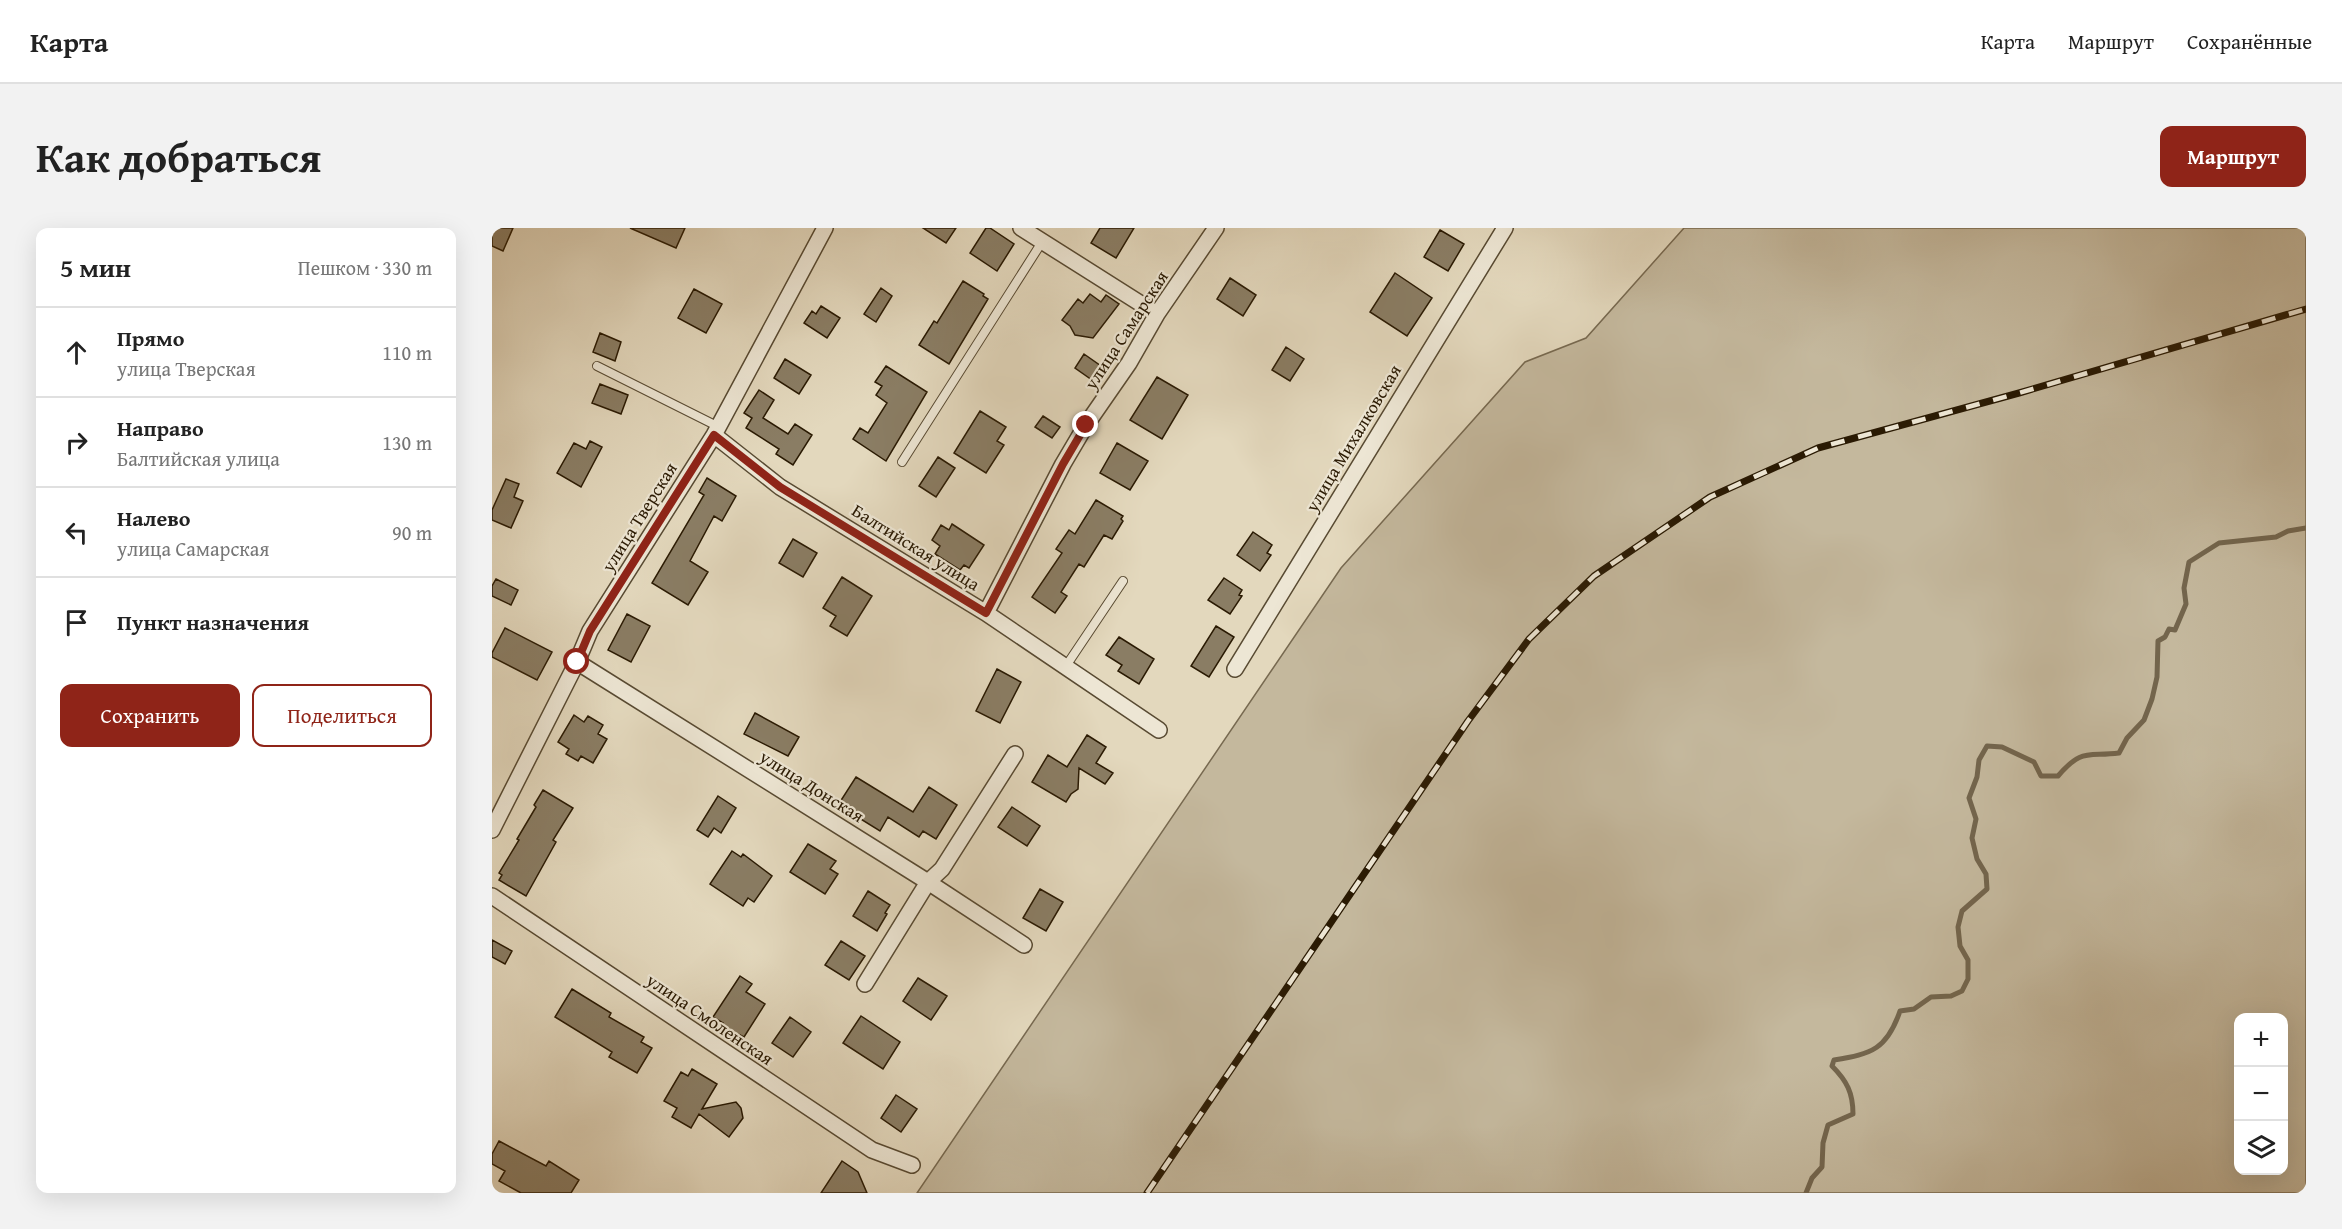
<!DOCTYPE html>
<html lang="ru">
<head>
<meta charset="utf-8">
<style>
	body { margin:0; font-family:"Gentium Book Plus",serif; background:#f2f2f2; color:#222 }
	.controls { position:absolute; right:18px; bottom:18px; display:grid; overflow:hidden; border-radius:12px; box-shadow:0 6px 24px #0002 }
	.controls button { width:54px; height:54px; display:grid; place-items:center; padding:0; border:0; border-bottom:2px solid #e0e0e0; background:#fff; color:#222; font:30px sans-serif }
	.stop { position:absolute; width:18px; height:18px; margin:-14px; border:4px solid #8f2418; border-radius:50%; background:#fff }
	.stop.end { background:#8f2418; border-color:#fff; box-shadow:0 2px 6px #0008 }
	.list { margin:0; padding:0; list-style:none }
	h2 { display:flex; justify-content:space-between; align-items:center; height:78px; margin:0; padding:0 24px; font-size:26px }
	h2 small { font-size:20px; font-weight:400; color:#767676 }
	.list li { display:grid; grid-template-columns:39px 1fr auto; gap:18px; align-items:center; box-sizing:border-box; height:90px; padding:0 24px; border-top:2px solid #e0e0e0 }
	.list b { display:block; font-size:22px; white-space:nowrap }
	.list p { margin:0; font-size:20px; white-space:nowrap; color:#767676 }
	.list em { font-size:20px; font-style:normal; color:#767676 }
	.actions { display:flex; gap:12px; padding:18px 24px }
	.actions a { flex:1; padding:14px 0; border:2px solid #8f2418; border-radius:12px; text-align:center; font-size:21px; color:#8f2418 }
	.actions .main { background:#8f2418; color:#fff }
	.icon { flex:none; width:33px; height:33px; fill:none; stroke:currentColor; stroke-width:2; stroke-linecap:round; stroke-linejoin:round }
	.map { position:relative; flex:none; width:1814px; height:965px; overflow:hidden; border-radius:12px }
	header { display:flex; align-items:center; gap:36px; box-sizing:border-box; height:84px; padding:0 30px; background:#fff; border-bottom:2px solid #e0e0e0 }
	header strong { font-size:28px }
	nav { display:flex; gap:33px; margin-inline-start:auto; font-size:21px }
	.intro { display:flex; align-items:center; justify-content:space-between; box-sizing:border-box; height:144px; padding:0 36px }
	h1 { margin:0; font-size:42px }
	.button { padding:15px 27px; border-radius:12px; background:#8f2418; color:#fff; font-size:21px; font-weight:700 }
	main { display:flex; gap:36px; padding:0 36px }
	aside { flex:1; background:#fff; border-radius:12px; box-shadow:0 6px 24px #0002 }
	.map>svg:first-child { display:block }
	.green { fill:#c4b89d; stroke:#776950; stroke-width:1.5; fill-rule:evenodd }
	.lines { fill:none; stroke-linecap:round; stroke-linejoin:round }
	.stream { stroke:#73654d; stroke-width:5 }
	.building { fill:#8a7d64; stroke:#2a1a03; stroke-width:1.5 }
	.service-casing { stroke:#584a32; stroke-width:10 }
	.minor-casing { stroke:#584a32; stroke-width:18 }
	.service { stroke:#ede6d4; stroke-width:8 }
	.minor { stroke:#ede6d4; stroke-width:15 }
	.rail-casing { stroke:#2a1a03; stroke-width:7 }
	.rail { stroke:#ede6d4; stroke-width:4.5; stroke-dasharray:14; stroke-linecap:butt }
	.route { stroke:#8f2418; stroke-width:8 }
	.labels { text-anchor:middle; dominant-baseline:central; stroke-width:4.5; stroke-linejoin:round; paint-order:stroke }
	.street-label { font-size:18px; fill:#2a1a03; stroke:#ede6d4 }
</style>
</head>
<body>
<header>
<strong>Карта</strong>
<nav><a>Карта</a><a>Маршрут</a><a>Сохранённые</a></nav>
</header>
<div class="intro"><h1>Как добраться</h1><a class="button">Маршрут</a></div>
<main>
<aside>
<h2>5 мин<small>Пешком · 330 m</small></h2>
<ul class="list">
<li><svg class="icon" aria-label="ahead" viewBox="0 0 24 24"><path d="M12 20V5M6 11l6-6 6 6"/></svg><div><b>Прямо</b><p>улица Тверская</p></div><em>110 m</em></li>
<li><svg class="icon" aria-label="right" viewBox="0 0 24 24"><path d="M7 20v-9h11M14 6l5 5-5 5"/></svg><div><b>Направо</b><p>Балтийская улица</p></div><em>130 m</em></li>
<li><svg class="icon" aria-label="left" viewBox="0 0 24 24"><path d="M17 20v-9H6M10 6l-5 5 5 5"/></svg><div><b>Налево</b><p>улица Самарская</p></div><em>90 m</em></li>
<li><svg class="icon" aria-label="arrive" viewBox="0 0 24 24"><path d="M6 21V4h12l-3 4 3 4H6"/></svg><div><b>Пункт назначения</b></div></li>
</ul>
<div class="actions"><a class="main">Сохранить</a><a>Поделиться</a></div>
</aside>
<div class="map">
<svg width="1814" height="965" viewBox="0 0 1814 965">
	<rect width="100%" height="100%" fill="#e3d8bd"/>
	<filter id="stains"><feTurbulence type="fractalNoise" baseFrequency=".00333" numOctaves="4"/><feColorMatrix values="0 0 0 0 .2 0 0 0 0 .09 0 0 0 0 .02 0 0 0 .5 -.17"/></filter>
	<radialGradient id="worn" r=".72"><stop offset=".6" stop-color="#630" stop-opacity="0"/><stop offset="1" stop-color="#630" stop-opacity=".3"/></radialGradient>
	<path class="green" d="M1192,0h622v965h-1389l424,-625 184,-206 61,-24zM1746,790h46v152h-46z"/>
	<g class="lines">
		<path class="stream" d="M1314,965l6,-15 10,-11 1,-24 5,-18 25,-11c0,-21 -6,-33 -21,-48l2,-6c38,-6 53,-11 66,-49l14,-2 17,-12 20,-1 11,-5 6,-12v-19l-8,-14 -2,-19 4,-16 25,-22 -1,-15 -9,-15 -5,-21 4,-19 -7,-21 8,-21 2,-17 8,-14 15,1 32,15 7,14h17c24,-28 29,-19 61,-23l8,-15 17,-18 8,-21 5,-22 1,-36 7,-4 4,-8 6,1 11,-26 -2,-16 5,-26 30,-19 57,-6 12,-6 18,-3"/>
	</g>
	<path class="building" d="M0,0h21l-10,23 -11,-5z
		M138,0h55l-9,20z
		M431,0h33l-10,15z
		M494,0h4l24,16 -17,27 -27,-18z
		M608,0h34l-18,30 -25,-15z
		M948,2l24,14 -16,27 -24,-14z
		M903,45l37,25 -25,38 -37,-24z
		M738,50l26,17 -13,21 -26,-17z
		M471,53l21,13 -1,2 5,3 -39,65 -30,-19 15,-24 3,2z
		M389,60l11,8 -16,26 -12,-8z
		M202,61l28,15 -16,29 -28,-15z
		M598,66l11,8 5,-7 13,9 -26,34 -18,-3 -5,-9 -8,-6 16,-21 5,4z
		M329,78l19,12 -13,20 -23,-15 8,-12 4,3z
		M108,105l21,9 -6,19 -22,-9z
		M794,119l18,12 -14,22 -18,-11z
		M592,126l17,12 -9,14 -17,-12z
		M293,131l26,16 -12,19 -25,-16z
		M394,138l41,26 -41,69 -33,-22 7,-11 8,5 19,-30 -11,-8 6,-9 -7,-4z
		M665,149l31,18 -26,44 -32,-19z
		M108,156l28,11 -7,19 -29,-11z
		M267,162l15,10 -11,18 25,16 7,-10 17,11 -19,30 -17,-11 3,-5 -33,-21 6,-10 -8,-5z
		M488,183l26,16 -9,14 7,4 -18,28 -32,-20z
		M551,188l17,11 -8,11 -17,-11z
		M98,213l12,6 -21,40 -24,-14 17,-30 12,6z
		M625,215l31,18 -18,29 -30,-17z
		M446,229l17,11 -19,29 -17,-11z
		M215,250l29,18 -14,25 -8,-5 -24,45 18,11 -20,33 -36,-22 52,-88 -5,-3z
		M14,251l13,5 -5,13 9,4 -12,27 -19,-8v-10z
		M604,272l27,16 -2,3 2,2 -11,18 -8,-4 -20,32 -5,-3 -18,28 6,4 -12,17 -23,-16 30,-44 -6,-4 13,-19 6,4z
		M460,296l32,21 -15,23 -5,-3 -4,5 -25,-16 5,-8 -8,-6 9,-15 8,5z
		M761,304l19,13 -5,8 4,2 -11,16 -23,-16z
		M301,311l24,14 -14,24 -24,-14z
		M350,349l30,19 -25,40 -17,-10 6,-10 -13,-8z
		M732,350l18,12 -3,5 3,1 -12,18 -22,-14z
		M4,351l22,11 -7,15 -19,-9v-10z
		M135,386l23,12 -19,36 -23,-12z
		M724,398l18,11 -25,40 -18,-11z
		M13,400l47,24 -15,28 -45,-23v-4z
		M627,409l35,22 -15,25 -21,-13 4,-6 -16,-10z
		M505,441l24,13 -21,41 -24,-12z
		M263,485l44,24 -11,19 -44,-22z
		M82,487l10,7 4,-6 15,9 -5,9 9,5 -14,24 -12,-7 -3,5 -12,-7 3,-5 -11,-7z
		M595,507l19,12 -10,16 17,10 -8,11 -26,-16 -1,21 -7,5 -5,8 -34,-20 16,-27 19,12z
		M364,549l57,35 16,-25 28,18 -21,34 -13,-8 -4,6 -31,-20 -8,14 -42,-26z
		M51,562l30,18 -20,32 3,2 -30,54 -27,-16 3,-5 -3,-2 20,-33 -2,-1 19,-32 -2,-2z
		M226,568l18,12 -15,25 -7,-5 -6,9 -11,-7z
		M520,579l28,19 -13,20 -29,-19z
		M316,616l28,17 -6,8 8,5 -13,20 -35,-22z
		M240,623l9,6 2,-3 29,22 -18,26 -6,-4 -5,8 -33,-22z
		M548,661l23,13 -17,29 -23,-13z
		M376,663l22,14 -5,8 2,1 -10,17 -24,-15z
		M0,712l20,11 -7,13 -13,-7z
		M349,713l24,15 -16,24 -24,-15z
		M248,748l12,8 -6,8 19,12 -21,33 -6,-3 -3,5 -16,-10 4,-6 -10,-6z
		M426,750l29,18 -16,24 -28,-19z
		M80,761l39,24 -2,4 35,20 -3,5 11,6 -15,25 -28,-16 3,-5 -57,-35z
		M369,788l39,26 -17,27 -40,-26z
		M298,789l21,15 -18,25 -21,-14z
		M200,841l25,15 -15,25 34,-7 5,6 2,10 -14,19 -30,-23 -8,14 -19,-11 5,-9 -13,-7 17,-29 7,4z
		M404,867l21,14 -16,23 -20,-14z
		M7,913l47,25 3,-5 30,19 -8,13h-50l-22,-12 6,-10 -13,-7v-10z
		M350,933l16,11 9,21h-46z"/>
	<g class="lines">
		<defs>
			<path id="service" d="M105,138l122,61
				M410,234l140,-220
				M574,438l57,-85"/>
			<path id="minor" d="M529,0l136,86
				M222,207l66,52 206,126 173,117
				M494,385l77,-149 23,-39 43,-62 28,-49 59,-86
				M85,434l351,220 96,63
				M743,441l270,-441
				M0,602l85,-168 13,-31 124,-196 111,-207
				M0,668l380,254 40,15
				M373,756l63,-102 14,-13 73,-115"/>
		</defs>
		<use href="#service" class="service-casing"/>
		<use href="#minor" class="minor-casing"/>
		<use href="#service" class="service"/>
		<use href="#minor" class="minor"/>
		<defs>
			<path id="rail" d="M655,965l321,-472 61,-82 65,-63 116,-79 108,-49 201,-55 287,-84"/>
		</defs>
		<use href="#rail" class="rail-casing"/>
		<use href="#rail" class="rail"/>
	</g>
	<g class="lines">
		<path class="route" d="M85,434l13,-31 124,-196 66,52 206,126 77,-149 23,-39"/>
	</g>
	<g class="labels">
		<g class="street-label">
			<text transform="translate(634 102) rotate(-57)">улица Самарская</text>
			<text transform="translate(861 210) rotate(-59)">улица Михалковская</text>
			<text transform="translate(147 289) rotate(-58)">улица Тверская</text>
			<text transform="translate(424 319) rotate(32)">Балтийская улица</text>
			<text transform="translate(320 558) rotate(32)">улица Донская</text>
			<text transform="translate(218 791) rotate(34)">улица Смоленская</text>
		</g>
	</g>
	<rect width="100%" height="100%" filter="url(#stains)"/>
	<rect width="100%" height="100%" fill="url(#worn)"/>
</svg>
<div class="controls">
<button>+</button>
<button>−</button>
<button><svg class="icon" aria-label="layers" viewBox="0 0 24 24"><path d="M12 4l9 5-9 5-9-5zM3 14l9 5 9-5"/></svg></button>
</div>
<div class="stop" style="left:85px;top:434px"></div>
<div class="stop end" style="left:594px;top:197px"></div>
</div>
</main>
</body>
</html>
